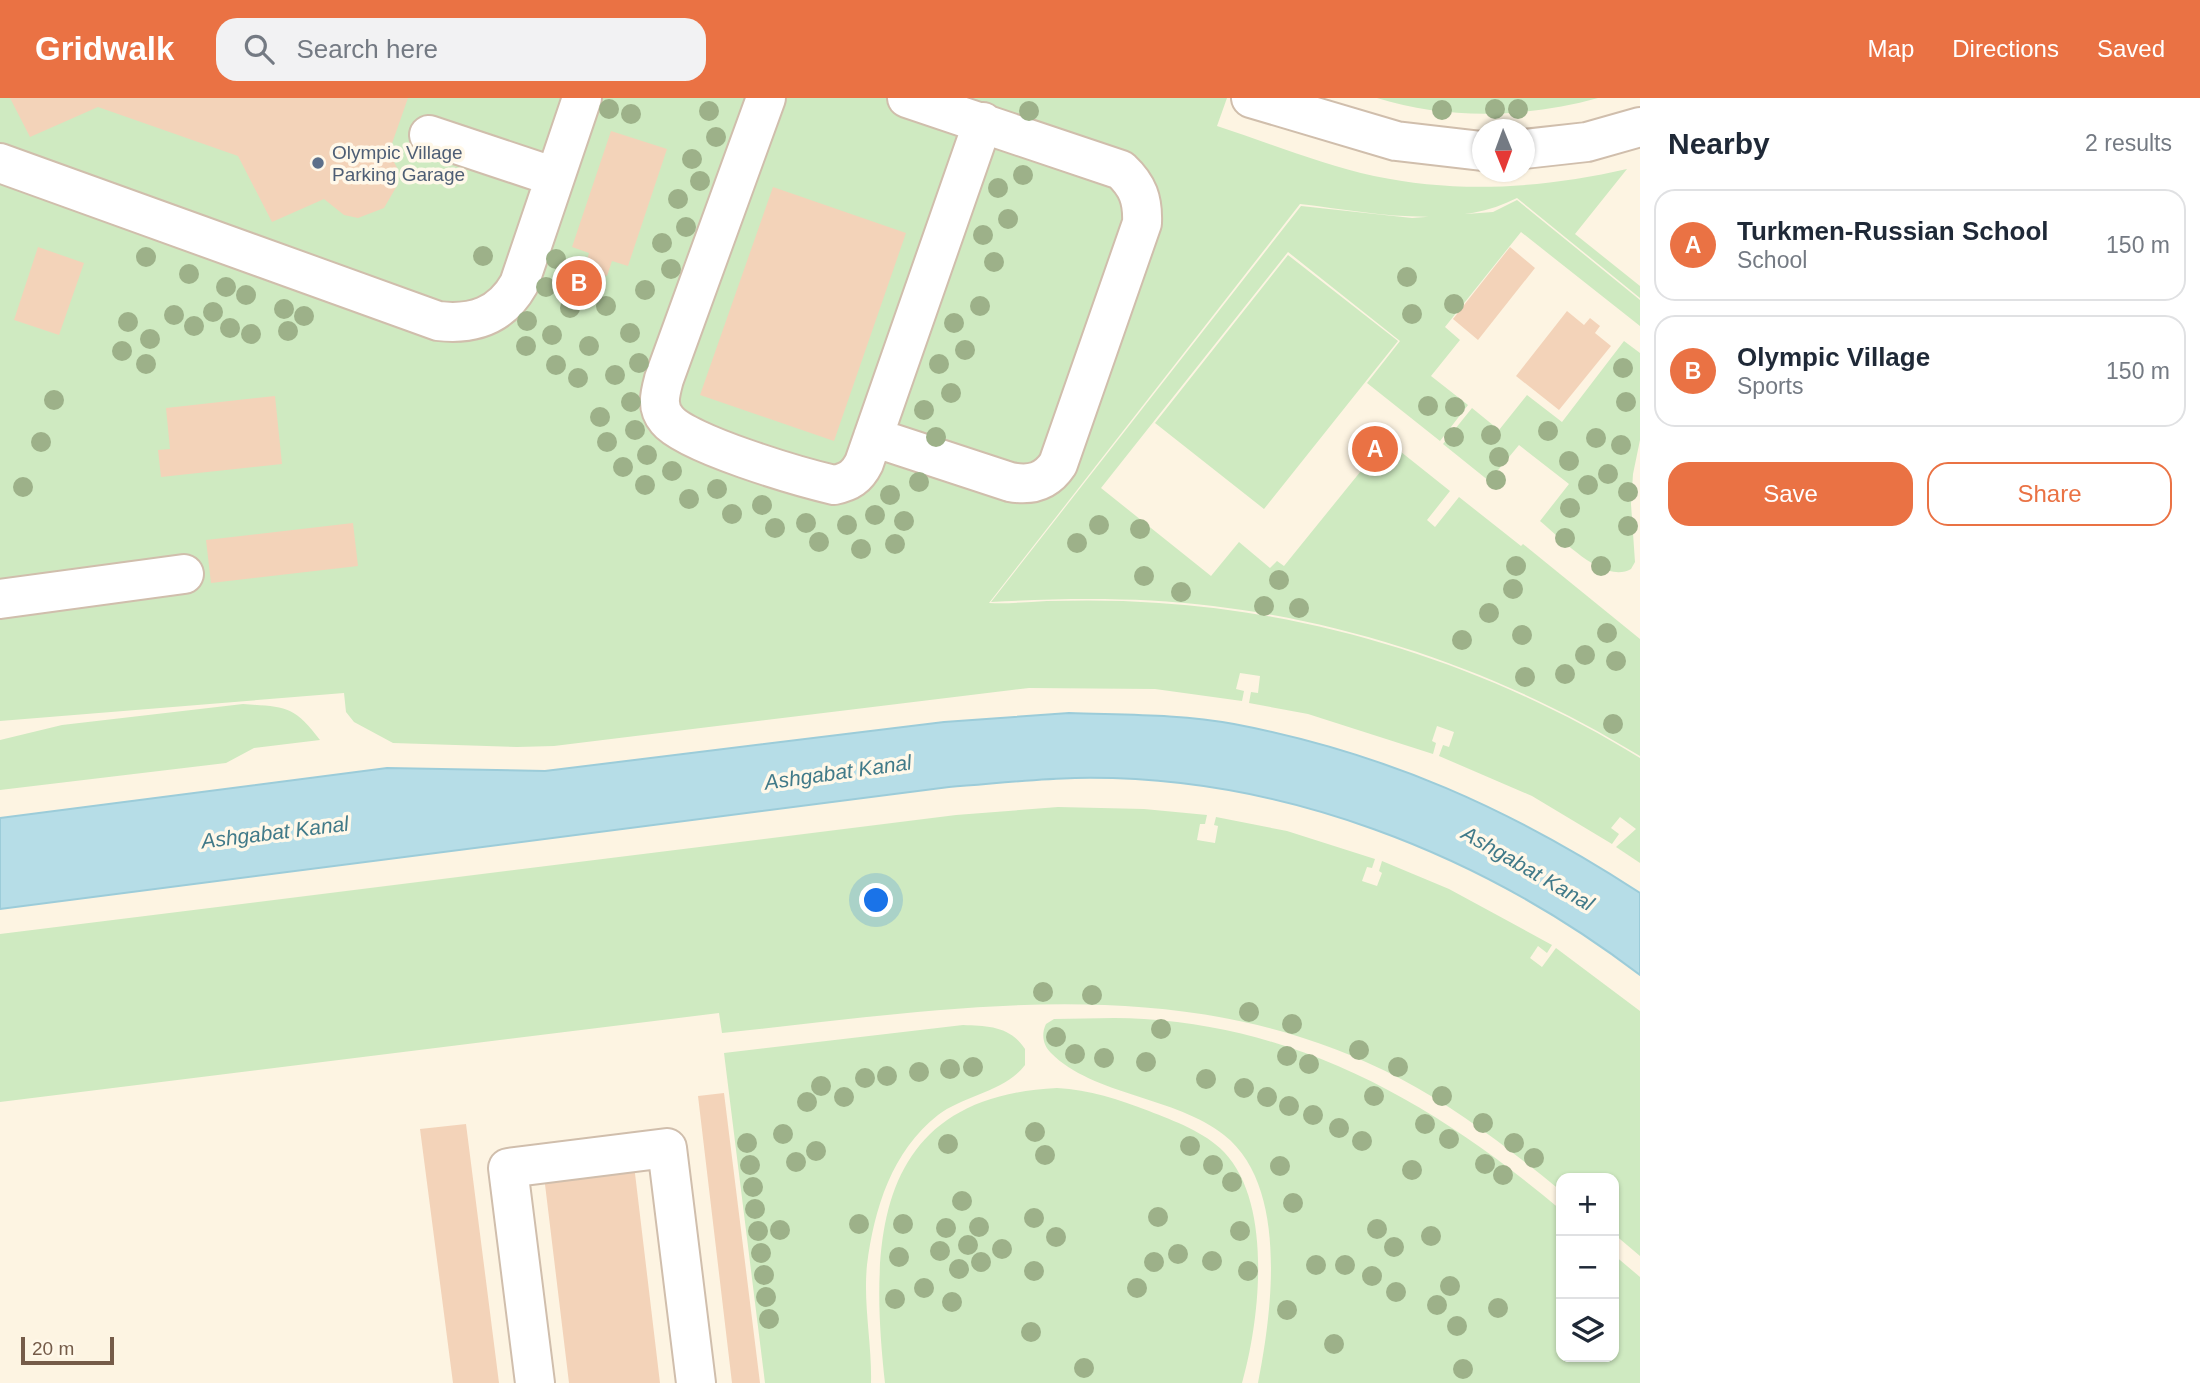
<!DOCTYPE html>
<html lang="en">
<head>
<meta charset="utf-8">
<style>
	body { margin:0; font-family:Arial,sans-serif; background:#f2f2f3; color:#1f2937 }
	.controls { position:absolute; right:21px; bottom:21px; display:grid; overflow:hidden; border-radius:14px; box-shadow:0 2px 5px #0004 }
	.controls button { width:63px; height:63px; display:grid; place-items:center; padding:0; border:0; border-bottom:2px solid #e0e1e3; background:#fff; color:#1f2937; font:35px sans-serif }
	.compass { position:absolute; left:1472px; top:21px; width:63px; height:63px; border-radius:50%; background:#fff; box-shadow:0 2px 5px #0004; rotate:179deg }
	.scale { position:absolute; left:21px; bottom:18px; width:93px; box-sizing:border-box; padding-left:7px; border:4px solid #755b48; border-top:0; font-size:19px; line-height:24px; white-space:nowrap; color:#755b48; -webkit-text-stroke:5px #fff8e9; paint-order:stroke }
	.you { position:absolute; left:877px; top:803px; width:24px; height:24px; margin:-18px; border:5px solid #fff; border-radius:50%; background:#1a73e8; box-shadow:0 0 0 10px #1a73e833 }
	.badge { display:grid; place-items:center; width:46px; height:46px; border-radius:50%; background:#ea7244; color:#fff; font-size:23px; font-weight:700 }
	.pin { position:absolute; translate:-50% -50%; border:4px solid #fff; box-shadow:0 2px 7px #0006 }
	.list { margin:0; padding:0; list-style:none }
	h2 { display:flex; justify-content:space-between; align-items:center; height:91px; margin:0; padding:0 28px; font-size:30px }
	h2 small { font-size:23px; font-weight:400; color:#747a83 }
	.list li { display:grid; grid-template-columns:46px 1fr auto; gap:21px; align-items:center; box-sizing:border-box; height:112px; margin:0 14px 14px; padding:0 14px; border:2px solid #e0e1e3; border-radius:21px }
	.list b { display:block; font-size:26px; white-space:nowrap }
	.list p { margin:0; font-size:23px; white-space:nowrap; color:#747a83 }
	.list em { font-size:23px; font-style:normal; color:#747a83 }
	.actions { display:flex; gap:14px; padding:21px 28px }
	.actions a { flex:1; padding:16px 0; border:2px solid #ea7244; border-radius:21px; text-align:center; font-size:24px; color:#ea7244 }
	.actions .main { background:#ea7244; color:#fff }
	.icon { flex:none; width:38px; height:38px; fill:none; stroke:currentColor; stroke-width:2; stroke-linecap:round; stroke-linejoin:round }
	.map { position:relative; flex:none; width:1640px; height:1285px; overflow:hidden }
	header { display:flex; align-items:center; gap:42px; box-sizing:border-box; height:98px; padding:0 35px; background:#ea7244; color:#fff }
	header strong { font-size:33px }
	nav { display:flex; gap:38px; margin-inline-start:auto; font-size:24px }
	.search { width:490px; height:63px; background:#f2f2f3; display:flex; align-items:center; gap:18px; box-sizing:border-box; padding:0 24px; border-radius:21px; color:#747a83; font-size:26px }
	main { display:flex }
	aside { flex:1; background:#fff }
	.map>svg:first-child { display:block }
	.green { fill:#cfeac1 }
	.water { fill:#b6dde7; stroke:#9cccd9; stroke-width:2 }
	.building { fill:#f3d3b9 }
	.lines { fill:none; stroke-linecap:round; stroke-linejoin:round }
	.minor-casing { stroke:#d0beac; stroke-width:42 }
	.minor { stroke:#fff; stroke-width:38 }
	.tree { fill:#9db189 }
	.service-dot { fill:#5c6f8a; stroke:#fff8e9; stroke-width:2.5 }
	.labels { text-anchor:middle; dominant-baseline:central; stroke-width:7; stroke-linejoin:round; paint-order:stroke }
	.service-label { font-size:19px; fill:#4e5e75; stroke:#fff8e9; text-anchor:start }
	.water-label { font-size:21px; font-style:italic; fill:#417a89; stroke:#fff8e9 }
</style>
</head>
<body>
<header>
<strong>Gridwalk</strong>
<div class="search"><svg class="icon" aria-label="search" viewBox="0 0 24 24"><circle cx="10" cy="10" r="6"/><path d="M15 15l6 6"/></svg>Search here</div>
<nav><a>Map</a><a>Directions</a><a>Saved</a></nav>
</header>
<main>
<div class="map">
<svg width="1640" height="1285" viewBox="0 0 1640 1285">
	<rect width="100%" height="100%" fill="#fdf4e2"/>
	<path class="green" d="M0,0h1227l-10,28c52,17 104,38 157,50 85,18 170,12 253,-7l-52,65 65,52v12l-123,-100c-64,33 -148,14 -217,6l-311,399c19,1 39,-1 58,-2 37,-1 74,-1 112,2 169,11 337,66 481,155v105l-24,-16 20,-18 -16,-12 -9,11 8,6 -7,10 -80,-48 -93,-40 4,-11 6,2 5,-15 -17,-6 -5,15 4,2 -3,11 -125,-40 -59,-11 2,-11 7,1 2,-17 -20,-3 -4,16 8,2 -2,10 -87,-12 -126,-1 -475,58 -37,1 -124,-4 -39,-21 -8,-10 -2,-19 -344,28z
		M1377,0h221c-72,20 -150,22 -221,0z
		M1517,102l123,100v26l-119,-94 -76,95 15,13 -29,36 37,29 -28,36 -73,-58 33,-42 -112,-89 -187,236 110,88 28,-34 31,26 7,-7 7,5 102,-126 64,51 -23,29 8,7 24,-30 62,49 2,-2 117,95v117c-128,-79 -277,-132 -427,-150 -74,-9 -147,-8 -222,-4l310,-396 111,12 81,-6z
		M1288,157l110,86 -134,168 -109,-86z
		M1624,243l16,12v87l-7,34 -2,30 4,58 -4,7c-27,16 -70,-31 -91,-48l29,-37 -50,-39 -30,36 -46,-37 29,-36 27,22 28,-35 35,27z
		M243,606c42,3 51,1 77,36l-66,8 -28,15 -226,27v-50l62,-15z
		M1058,709l86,2 63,6 -2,9h-5l-3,16 18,3 3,-17 -4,-1 2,-8 71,14 88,28 -3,9 -5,-1 -5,14 15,5 5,-13 -3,-2 3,-10 67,28 103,56 -5,8 -9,-7 -8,12 12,9 14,-19 84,63v245l-26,-22v-56h-53v13c-49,-40 -103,-82 -160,-112 -215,-114 -449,-70 -679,-46l-3,-20 -719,89v-168l956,-119z
		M1054,921c30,0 61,-2 90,0 163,10 296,89 417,191v147h53v-102l26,22v106h-382c14,-71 31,-197 -34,-248 -47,-38 -132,-40 -173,-82 -8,-8 -10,-19 -5,-29z
		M963,927c25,1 47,1 62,24v16c-19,26 -62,31 -87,50 -46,36 -64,94 -71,150 -4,39 5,79 4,118h-106l-41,-330z
		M1057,990c33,2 61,11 92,23 25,10 56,21 75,41 49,51 36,168 18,231h-357c-16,-145 -10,-286 172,-295z"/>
	<path class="water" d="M1069,615c55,2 111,1 165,11 152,29 277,85 406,169v82c-160,-122 -361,-201 -565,-197 -42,1 -84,6 -126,9l-949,122v-91l387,-50 158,3 399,-49z"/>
	<path class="building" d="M10,0h398l-19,54 9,18v14l-14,24 -26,10 -14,-3 -20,-16 -52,23 -34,-66 -140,-49 -68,30z
		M611,33l56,18 -39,117 -16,-5 -5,15 -23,-7 5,-16 -17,-6z
		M773,89l133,46 -72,208 -134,-46z
		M38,149l46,16 -25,72 -45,-15z
		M1510,149l25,21 -57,72 -25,-21z
		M1567,213l17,14 6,-7 10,8 -5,7 16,13 -52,64 -43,-34z
		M275,298l7,68 -121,13 -3,-27 12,-1 -4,-41z
		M353,425l5,43 -147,17 -5,-43z
		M724,995l36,290h-28l-34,-287z
		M466,1026l33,259h-46l-33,-254z
		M634,1067l26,218h-91l-25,-207z"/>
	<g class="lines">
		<defs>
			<path id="minor" d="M766,0l-102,281c-4,15 -8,28 3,41 19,24 133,57 167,65 15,-3 23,-8 30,-22l119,-341
				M1251,0l145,43 86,10
				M429,37l126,42
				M1524,51l63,-7 53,-15
				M0,65l438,158c35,4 63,-5 81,-37l63,-186
				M873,339l137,45c21,4 36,0 48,-18l84,-241c1,-23 -4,-37 -21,-53l-214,-72
				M0,501l184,-25
				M535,1285l-27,-215 159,-20 29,235"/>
		</defs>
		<use href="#minor" class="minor-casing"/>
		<use href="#minor" class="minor"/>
	</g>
	<g class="tree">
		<circle cx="609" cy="11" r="10"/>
		<circle cx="1495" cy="11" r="10"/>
		<circle cx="1518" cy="11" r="10"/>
		<circle cx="1442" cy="12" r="10"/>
		<circle cx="709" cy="13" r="10"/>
		<circle cx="1029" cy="13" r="10"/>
		<circle cx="631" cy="16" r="10"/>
		<circle cx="716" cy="39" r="10"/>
		<circle cx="692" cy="61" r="10"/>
		<circle cx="1023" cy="77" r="10"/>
		<circle cx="700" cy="83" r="10"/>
		<circle cx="998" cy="90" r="10"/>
		<circle cx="678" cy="101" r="10"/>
		<circle cx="1008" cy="121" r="10"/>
		<circle cx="686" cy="129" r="10"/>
		<circle cx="983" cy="137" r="10"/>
		<circle cx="662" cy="145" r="10"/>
		<circle cx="483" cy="158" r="10"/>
		<circle cx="146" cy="159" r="10"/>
		<circle cx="556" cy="161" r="10"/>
		<circle cx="994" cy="164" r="10"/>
		<circle cx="671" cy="171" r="10"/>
		<circle cx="189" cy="176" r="10"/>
		<circle cx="1407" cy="179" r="10"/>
		<circle cx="226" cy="189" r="10"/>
		<circle cx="546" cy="189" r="10"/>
		<circle cx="645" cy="192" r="10"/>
		<circle cx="246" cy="197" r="10"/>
		<circle cx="1454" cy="206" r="10"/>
		<circle cx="606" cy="208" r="10"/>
		<circle cx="980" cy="208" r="10"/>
		<circle cx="570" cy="210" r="10"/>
		<circle cx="284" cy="211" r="10"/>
		<circle cx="213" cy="214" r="10"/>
		<circle cx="1412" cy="216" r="10"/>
		<circle cx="174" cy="217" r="10"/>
		<circle cx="304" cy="218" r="10"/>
		<circle cx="527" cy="223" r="10"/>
		<circle cx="128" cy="224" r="10"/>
		<circle cx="954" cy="225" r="10"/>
		<circle cx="194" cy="228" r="10"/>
		<circle cx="230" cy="230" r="10"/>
		<circle cx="288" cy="233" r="10"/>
		<circle cx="630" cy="235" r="10"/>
		<circle cx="251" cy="236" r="10"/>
		<circle cx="552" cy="237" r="10"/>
		<circle cx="150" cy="241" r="10"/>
		<circle cx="526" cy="248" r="10"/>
		<circle cx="589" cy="248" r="10"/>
		<circle cx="965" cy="252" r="10"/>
		<circle cx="122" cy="253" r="10"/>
		<circle cx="639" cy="265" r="10"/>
		<circle cx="146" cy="266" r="10"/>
		<circle cx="939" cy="266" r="10"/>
		<circle cx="556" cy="267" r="10"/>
		<circle cx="1623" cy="270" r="10"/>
		<circle cx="615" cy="277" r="10"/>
		<circle cx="578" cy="280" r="10"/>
		<circle cx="951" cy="295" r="10"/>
		<circle cx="54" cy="302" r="10"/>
		<circle cx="631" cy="304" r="10"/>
		<circle cx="1626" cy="304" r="10"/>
		<circle cx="1428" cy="308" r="10"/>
		<circle cx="1455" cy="309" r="10"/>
		<circle cx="924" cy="312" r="10"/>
		<circle cx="600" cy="319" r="10"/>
		<circle cx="635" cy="332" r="10"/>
		<circle cx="1548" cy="333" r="10"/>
		<circle cx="1491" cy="337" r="10"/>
		<circle cx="936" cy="339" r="10"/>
		<circle cx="1454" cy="339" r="10"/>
		<circle cx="1596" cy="340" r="10"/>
		<circle cx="41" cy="344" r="10"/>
		<circle cx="607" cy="344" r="10"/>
		<circle cx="1621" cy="347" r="10"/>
		<circle cx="647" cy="357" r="10"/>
		<circle cx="1499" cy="359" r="10"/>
		<circle cx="1569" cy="363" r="10"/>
		<circle cx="623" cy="369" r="10"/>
		<circle cx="672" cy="373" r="10"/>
		<circle cx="1608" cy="376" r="10"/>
		<circle cx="1496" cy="382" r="10"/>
		<circle cx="919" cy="384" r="10"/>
		<circle cx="645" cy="387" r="10"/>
		<circle cx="1588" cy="387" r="10"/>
		<circle cx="23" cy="389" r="10"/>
		<circle cx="717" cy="391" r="10"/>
		<circle cx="1628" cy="394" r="10"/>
		<circle cx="890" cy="397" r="10"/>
		<circle cx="689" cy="401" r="10"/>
		<circle cx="762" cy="407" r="10"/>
		<circle cx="1570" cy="410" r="10"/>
		<circle cx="732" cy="416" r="10"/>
		<circle cx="875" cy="417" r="10"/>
		<circle cx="904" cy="423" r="10"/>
		<circle cx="806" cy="425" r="10"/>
		<circle cx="847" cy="427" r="10"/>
		<circle cx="1099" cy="427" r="10"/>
		<circle cx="1628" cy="428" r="10"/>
		<circle cx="775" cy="430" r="10"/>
		<circle cx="1140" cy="431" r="10"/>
		<circle cx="1565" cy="440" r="10"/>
		<circle cx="819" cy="444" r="10"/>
		<circle cx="1077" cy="445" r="10"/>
		<circle cx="895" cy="446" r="10"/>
		<circle cx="861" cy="451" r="10"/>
		<circle cx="1516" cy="468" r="10"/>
		<circle cx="1601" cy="468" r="10"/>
		<circle cx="1144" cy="478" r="10"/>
		<circle cx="1279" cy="482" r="10"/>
		<circle cx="1513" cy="491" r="10"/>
		<circle cx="1181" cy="494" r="10"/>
		<circle cx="1264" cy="508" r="10"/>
		<circle cx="1299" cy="510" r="10"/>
		<circle cx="1489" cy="515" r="10"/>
		<circle cx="1607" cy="535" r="10"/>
		<circle cx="1522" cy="537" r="10"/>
		<circle cx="1462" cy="542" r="10"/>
		<circle cx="1585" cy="557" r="10"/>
		<circle cx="1616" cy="563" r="10"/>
		<circle cx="1565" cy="576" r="10"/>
		<circle cx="1525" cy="579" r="10"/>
		<circle cx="1613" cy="626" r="10"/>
		<circle cx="1043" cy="894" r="10"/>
		<circle cx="1092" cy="897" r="10"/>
		<circle cx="1249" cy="914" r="10"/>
		<circle cx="1292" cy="926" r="10"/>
		<circle cx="1161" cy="931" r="10"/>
		<circle cx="1056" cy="939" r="10"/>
		<circle cx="1359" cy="952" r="10"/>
		<circle cx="1075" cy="956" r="10"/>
		<circle cx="1287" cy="958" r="10"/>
		<circle cx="1104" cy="960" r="10"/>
		<circle cx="1146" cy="964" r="10"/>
		<circle cx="1309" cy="966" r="10"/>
		<circle cx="973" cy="969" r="10"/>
		<circle cx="1398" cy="969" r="10"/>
		<circle cx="950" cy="971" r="10"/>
		<circle cx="919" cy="974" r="10"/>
		<circle cx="887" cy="978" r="10"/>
		<circle cx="865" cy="980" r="10"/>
		<circle cx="1206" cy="981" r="10"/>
		<circle cx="821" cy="988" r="10"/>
		<circle cx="1244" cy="990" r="10"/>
		<circle cx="1374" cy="998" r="10"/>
		<circle cx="1442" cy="998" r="10"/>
		<circle cx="844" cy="999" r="10"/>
		<circle cx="1267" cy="999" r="10"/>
		<circle cx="807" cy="1004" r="10"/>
		<circle cx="1289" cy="1008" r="10"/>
		<circle cx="1313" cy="1017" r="10"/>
		<circle cx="1483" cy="1025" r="10"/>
		<circle cx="1425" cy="1026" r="10"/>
		<circle cx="1339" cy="1030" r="10"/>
		<circle cx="1035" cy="1034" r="10"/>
		<circle cx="783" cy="1036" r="10"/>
		<circle cx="1449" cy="1041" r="10"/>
		<circle cx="1362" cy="1043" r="10"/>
		<circle cx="747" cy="1045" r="10"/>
		<circle cx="1514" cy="1045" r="10"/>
		<circle cx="948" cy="1046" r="10"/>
		<circle cx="1190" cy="1048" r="10"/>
		<circle cx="816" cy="1053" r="10"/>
		<circle cx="1045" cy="1057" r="10"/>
		<circle cx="1534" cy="1060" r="10"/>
		<circle cx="796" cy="1064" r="10"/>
		<circle cx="1485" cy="1066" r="10"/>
		<circle cx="750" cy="1067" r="10"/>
		<circle cx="1213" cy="1067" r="10"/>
		<circle cx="1280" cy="1068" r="10"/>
		<circle cx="1412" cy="1072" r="10"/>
		<circle cx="1503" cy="1077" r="10"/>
		<circle cx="1232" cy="1084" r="10"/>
		<circle cx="753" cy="1089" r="10"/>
		<circle cx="962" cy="1103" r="10"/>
		<circle cx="1293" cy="1105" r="10"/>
		<circle cx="755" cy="1111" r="10"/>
		<circle cx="1158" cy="1119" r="10"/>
		<circle cx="1034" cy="1120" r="10"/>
		<circle cx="859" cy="1126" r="10"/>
		<circle cx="903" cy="1126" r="10"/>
		<circle cx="979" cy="1129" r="10"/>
		<circle cx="946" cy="1130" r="10"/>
		<circle cx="1377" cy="1131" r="10"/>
		<circle cx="780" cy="1132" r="10"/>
		<circle cx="758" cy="1133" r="10"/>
		<circle cx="1240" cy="1133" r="10"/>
		<circle cx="1431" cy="1138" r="10"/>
		<circle cx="1056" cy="1139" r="10"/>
		<circle cx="968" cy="1147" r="10"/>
		<circle cx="1394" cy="1149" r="10"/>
		<circle cx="1002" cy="1151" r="10"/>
		<circle cx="940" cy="1153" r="10"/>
		<circle cx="761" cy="1155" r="10"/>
		<circle cx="1178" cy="1156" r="10"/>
		<circle cx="899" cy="1159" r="10"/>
		<circle cx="1212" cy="1163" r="10"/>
		<circle cx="981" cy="1164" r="10"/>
		<circle cx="1154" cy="1164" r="10"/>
		<circle cx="1316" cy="1167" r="10"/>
		<circle cx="1345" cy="1167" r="10"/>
		<circle cx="959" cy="1171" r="10"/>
		<circle cx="1034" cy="1173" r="10"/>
		<circle cx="1248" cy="1173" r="10"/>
		<circle cx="764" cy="1177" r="10"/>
		<circle cx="1372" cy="1178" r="10"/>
		<circle cx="1450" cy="1188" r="10"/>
		<circle cx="924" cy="1190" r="10"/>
		<circle cx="1137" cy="1190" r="10"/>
		<circle cx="1396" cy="1194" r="10"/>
		<circle cx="766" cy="1199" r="10"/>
		<circle cx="895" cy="1201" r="10"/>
		<circle cx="952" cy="1204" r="10"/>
		<circle cx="1437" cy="1207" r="10"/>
		<circle cx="1498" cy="1210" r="10"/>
		<circle cx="1287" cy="1212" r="10"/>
		<circle cx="769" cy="1221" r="10"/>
		<circle cx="1457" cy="1228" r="10"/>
		<circle cx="1031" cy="1234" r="10"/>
		<circle cx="1334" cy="1246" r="10"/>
		<circle cx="1084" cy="1270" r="10"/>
		<circle cx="1463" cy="1271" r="10"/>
	</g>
	<circle class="service-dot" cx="318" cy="65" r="7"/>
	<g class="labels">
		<g class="service-label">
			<text x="332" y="54">Olympic Village<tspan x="332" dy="22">Parking Garage</tspan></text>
		</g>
		<g class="water-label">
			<text transform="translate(838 674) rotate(-8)">Ashgabat Kanal</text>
			<text transform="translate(275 734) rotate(-7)">Ashgabat Kanal</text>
			<text transform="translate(1528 770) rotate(30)">Ashgabat Kanal</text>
		</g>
	</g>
</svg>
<div class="controls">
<button>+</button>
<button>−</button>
<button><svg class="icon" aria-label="layers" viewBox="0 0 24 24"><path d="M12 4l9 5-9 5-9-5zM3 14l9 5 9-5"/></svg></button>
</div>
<svg class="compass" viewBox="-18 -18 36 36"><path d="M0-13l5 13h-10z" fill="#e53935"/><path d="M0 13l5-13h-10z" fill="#747a83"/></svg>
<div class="scale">20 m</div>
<div class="you"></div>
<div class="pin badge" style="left:1375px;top:351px">A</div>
<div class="pin badge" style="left:579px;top:185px">B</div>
</div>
<aside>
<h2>Nearby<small>2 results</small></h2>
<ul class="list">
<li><span class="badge">A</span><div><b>Turkmen-Russian School</b><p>School</p></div><em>150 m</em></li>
<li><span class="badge">B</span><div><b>Olympic Village</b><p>Sports</p></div><em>150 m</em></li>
</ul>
<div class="actions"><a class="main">Save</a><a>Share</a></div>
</aside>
</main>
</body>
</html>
